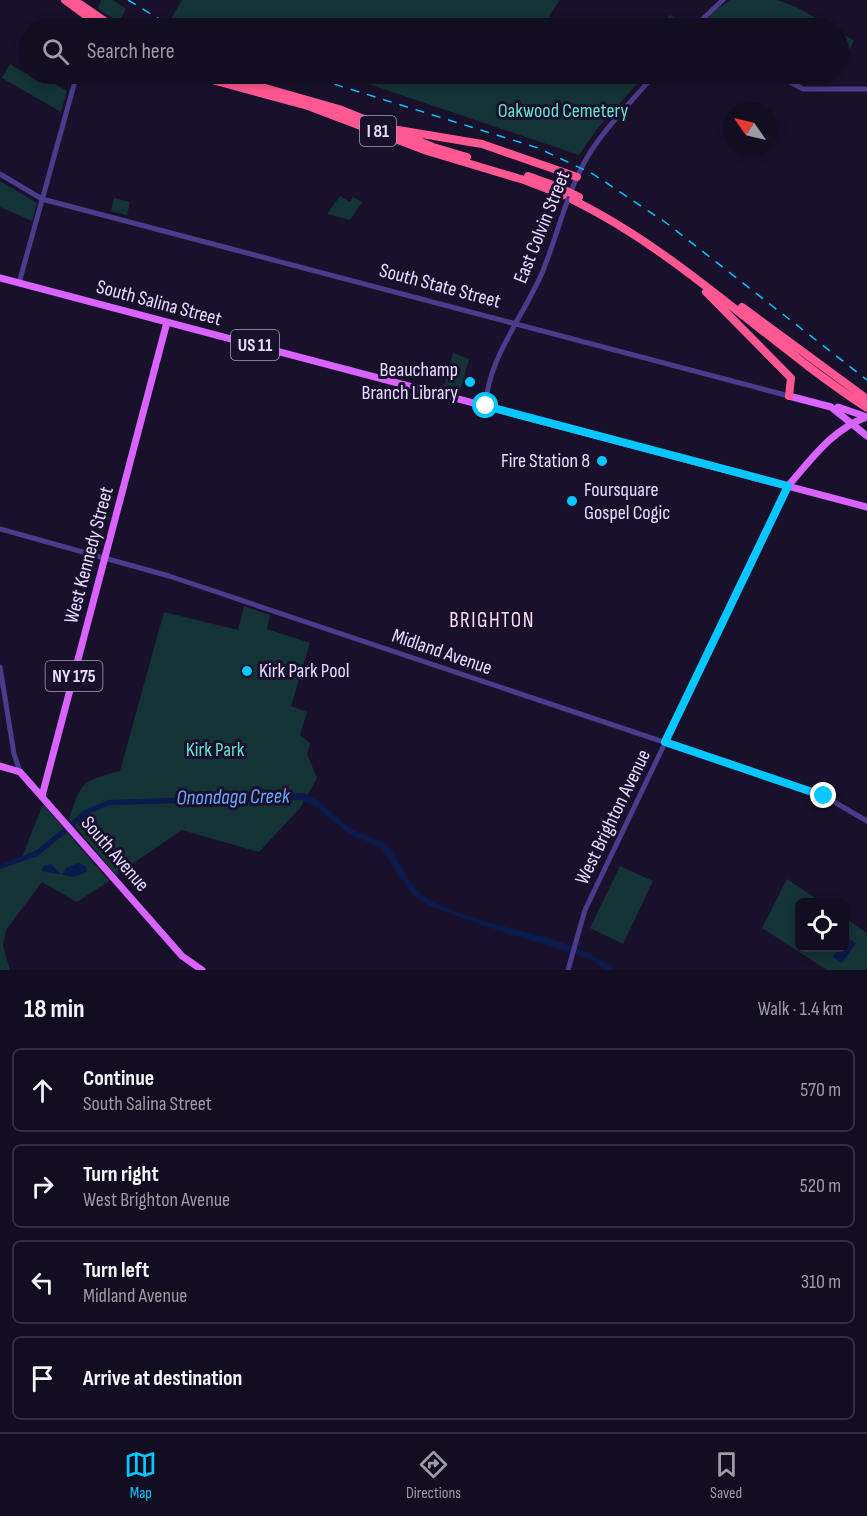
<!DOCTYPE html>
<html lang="en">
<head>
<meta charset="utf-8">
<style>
	body { margin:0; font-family:"Sofia Sans Condensed",sans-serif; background:#201b2e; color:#f1f3f6 }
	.controls { position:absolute; right:18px; bottom:18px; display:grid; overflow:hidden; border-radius:9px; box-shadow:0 3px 9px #0003 }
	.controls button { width:54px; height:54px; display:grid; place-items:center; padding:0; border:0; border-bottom:2px solid #322d3f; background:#130d21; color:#f1f3f6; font:30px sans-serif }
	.compass { position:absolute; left:723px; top:102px; width:54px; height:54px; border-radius:50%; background:#130d21; box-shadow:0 3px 9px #0003; rotate:304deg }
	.stop { position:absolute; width:18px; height:18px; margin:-14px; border:4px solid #08c6ff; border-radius:50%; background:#fff }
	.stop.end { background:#08c6ff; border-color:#fff; box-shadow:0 2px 6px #0008 }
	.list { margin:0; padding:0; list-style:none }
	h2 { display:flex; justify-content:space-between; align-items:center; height:78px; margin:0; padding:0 24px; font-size:26px }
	h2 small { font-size:20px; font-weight:400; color:#9d9ca5 }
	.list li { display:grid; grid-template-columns:39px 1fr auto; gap:18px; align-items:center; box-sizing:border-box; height:84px; margin:0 12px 12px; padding:0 12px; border:2px solid #322d3f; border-radius:9px }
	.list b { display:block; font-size:22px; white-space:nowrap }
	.list p { margin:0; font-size:20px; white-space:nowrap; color:#9d9ca5 }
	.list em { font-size:20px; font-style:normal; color:#9d9ca5 }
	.icon { flex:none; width:33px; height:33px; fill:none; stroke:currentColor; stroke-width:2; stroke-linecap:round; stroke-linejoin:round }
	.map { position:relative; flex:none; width:867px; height:970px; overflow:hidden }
	.search { position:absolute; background:#130d21; box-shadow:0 3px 9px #0003; left:18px; right:18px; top:18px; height:66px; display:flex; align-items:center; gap:15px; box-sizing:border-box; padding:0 21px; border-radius:33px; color:#9d9ca5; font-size:22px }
	.sheet { height:462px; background:#130d21 }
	nav { display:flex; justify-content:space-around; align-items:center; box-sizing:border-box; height:84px; border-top:2px solid #322d3f; background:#130d21; font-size:16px; color:#9d9ca5 }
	nav a { display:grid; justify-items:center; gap:3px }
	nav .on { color:#08c6ff }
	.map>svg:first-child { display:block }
	.green { fill:#143336 }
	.water { fill:#0b1a4c }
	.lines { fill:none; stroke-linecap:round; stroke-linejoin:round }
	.minor { stroke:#4a3c8b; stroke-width:5 }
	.major { stroke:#d963ff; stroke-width:7 }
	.highway { stroke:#ff5792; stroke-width:8 }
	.rail { stroke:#08c6ff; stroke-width:1.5; stroke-dasharray:9 8; stroke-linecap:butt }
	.highway-bridge { stroke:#ff5792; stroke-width:8 }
	.route { stroke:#08c6ff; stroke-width:8 }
	.poi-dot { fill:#08c6ff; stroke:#19112c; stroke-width:2 }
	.labels { text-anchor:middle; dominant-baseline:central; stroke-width:6; stroke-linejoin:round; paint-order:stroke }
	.shield { fill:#19112c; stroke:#a89fc0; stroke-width:1.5 }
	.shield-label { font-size:18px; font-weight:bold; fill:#e5dcff }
	.park-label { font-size:20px; fill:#65e2d3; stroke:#19112c }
	.street-label { font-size:20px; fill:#e5dcff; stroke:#19112c }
	.poi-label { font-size:20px; fill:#e5dcff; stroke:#19112c; text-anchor:end }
	.neighbourhood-label { font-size:21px; letter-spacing:1.5px; fill:#ffdeef; stroke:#19112c }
	.water-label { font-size:21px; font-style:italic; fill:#6aa7ff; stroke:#19112c }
</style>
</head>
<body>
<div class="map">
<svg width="867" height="970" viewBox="0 0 867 970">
	<rect width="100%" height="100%" fill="#19112c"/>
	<path class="green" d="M101,0h12l13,9 -7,13 -21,-13z
		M182,0h378l-11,16 15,12h-376l-17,-9z
		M730,0h47l19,7 38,21h-129l-5,-2 16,-16z
		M670,15l18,11 -2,2h-28z
		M839,31l15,10 -15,27z
		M10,64l15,9 13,1 29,17 -6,21 -59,-34z
		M339,74h307l-49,55 -18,26z
		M0,181l37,22 -5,18 -32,-14z
		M340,196l10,6 3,-5 9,5 -12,18 -23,-6z
		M114,198l16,4 -3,13 -16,-4z
		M453,353l16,6 -10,36 -16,-5z
		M244,606l26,9 -3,14 43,14 -19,63 16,6 -7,23 10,8 -3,11 10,24 -17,30 -41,44 -77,-22 -66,45 -47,-56c14,-39 11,-37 51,-48l44,-159 74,18z
		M43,804l66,77 -32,21 -35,-20 -36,48 -3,16 7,24h-10v-105l22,-8z
		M620,866l33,15 -30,63 -33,-16z
		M787,879l34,23h-21v46h44l1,-30 22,15v37h-40l-65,-42z"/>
	<path class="water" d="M303,793c21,7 32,27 51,37 13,7 26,8 36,19 12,17 20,39 38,50 51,31 145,33 186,71h-7l-19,-12 -101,-31 -59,-22 -16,-11 -32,-47 -31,-13 -34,-28 -14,-6 -191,5 -20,8 -52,43 -38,13v-4l37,-15 48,-40 24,-10z
		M78,863l8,3 1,6 -13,5 -33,-6 3,-5 7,-2 11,11 4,-7z
		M846,937l10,6 -14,20 -9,-6 6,-9h5z"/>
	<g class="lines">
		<path class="minor" d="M693,28l30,-28
			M775,74l28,15h64
			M0,174l42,25 747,197
			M19,283l58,-209
			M486,406c0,-44 38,-91 56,-133 17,-41 25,-84 49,-122 18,-28 43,-52 64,-77
			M0,529l169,47 608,204 47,16 43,25
			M0,667l14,87 6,18
			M568,970l17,-60 203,-424"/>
		<path class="major" d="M0,278l867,229
			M789,396l42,11 36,29
			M838,407l26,9
			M788,486c22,-25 45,-58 79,-69
			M0,766l20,6 162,184 20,14
			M42,796l125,-474"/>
		<path class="highway" d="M65,0l38,28
			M74,0l41,28
			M190,74l118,32 119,45 97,29 39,15
			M215,74l124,35 94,38 34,10
			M398,130l84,14 95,33
			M528,176l33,12
			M573,200c108,53 193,142 294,208
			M706,292l85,86 -2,18
			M742,307l125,92"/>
		<path class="rail" d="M128,0l46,28
			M302,74l236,74 55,26 72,48 202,158"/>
		<path class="highway-bridge" d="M561,188l18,9"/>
	</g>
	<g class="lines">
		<path class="route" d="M486,406l302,80 -123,256 159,54"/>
	</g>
	<g class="poi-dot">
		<circle cx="470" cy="382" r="6"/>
		<circle cx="602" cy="461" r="6"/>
		<circle cx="572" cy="501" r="6"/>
		<circle cx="247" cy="671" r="6"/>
	</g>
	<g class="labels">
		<g class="shield">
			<rect x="360" y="116" width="36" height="30" rx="4.5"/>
			<rect x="231" y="330" width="48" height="30" rx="4.5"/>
			<rect x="45.5" y="661" width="57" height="30" rx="4.5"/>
		</g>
		<g class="shield-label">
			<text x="378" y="131">I 81</text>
			<text x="255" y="345">US 11</text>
			<text x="74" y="676">NY 175</text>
		</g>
		<g class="park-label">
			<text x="563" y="111">Oakwood Cemetery</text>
			<text x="215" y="750">Kirk Park</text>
		</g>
		<g class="street-label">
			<text transform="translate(542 227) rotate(-68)">East Colvin Street</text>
			<text transform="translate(440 286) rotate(15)">South State Street</text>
			<text transform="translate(159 303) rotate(15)">South Salina Street</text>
			<text transform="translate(89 555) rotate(-75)">West Kennedy Street</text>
			<text transform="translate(442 652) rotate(19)">Midland Avenue</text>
			<text transform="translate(613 817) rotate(-64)">West Brighton Avenue</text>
			<text transform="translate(115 854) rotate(49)">South Avenue</text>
		</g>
		<g class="poi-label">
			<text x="458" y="370">Beauchamp<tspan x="458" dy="23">Branch Library</tspan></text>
			<text x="590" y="461">Fire Station 8</text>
			<text x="584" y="490" text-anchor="start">Foursquare<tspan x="584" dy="23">Gospel Cogic</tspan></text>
			<text x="259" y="671" text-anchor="start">Kirk Park Pool</text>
		</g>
		<g class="neighbourhood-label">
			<text x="492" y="620">BRIGHTON</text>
		</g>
		<g class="water-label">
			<text transform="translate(233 797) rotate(-1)">Onondaga Creek</text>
		</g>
	</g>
</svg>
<div class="controls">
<button><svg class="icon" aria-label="locate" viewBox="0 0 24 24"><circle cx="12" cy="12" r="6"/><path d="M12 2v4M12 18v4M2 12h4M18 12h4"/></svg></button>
</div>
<svg class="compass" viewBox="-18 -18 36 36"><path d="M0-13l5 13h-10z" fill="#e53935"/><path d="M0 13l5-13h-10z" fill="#9d9ca5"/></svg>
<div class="stop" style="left:486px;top:406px"></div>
<div class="stop end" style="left:824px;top:796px"></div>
<div class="search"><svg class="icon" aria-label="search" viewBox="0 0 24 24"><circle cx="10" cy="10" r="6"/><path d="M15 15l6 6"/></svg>Search here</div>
</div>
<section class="sheet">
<h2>18 min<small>Walk · 1.4 km</small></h2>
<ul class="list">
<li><svg class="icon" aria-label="ahead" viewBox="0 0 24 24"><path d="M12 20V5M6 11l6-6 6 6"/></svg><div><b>Continue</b><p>South Salina Street</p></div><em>570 m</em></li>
<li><svg class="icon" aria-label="right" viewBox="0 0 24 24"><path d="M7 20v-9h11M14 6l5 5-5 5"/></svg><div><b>Turn right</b><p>West Brighton Avenue</p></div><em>520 m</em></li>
<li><svg class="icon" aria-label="left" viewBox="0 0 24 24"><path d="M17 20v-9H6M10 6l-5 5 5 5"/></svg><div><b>Turn left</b><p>Midland Avenue</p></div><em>310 m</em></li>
<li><svg class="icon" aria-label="arrive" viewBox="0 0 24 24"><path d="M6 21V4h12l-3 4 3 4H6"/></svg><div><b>Arrive at destination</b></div></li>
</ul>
</section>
<nav>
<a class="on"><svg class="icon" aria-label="map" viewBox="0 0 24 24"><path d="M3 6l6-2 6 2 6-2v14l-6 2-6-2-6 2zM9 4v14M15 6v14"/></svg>Map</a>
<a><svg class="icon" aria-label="directions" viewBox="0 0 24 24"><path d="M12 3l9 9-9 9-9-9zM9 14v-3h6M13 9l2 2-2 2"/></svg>Directions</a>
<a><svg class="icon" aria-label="saved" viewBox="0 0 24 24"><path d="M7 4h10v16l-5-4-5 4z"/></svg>Saved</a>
</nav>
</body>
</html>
